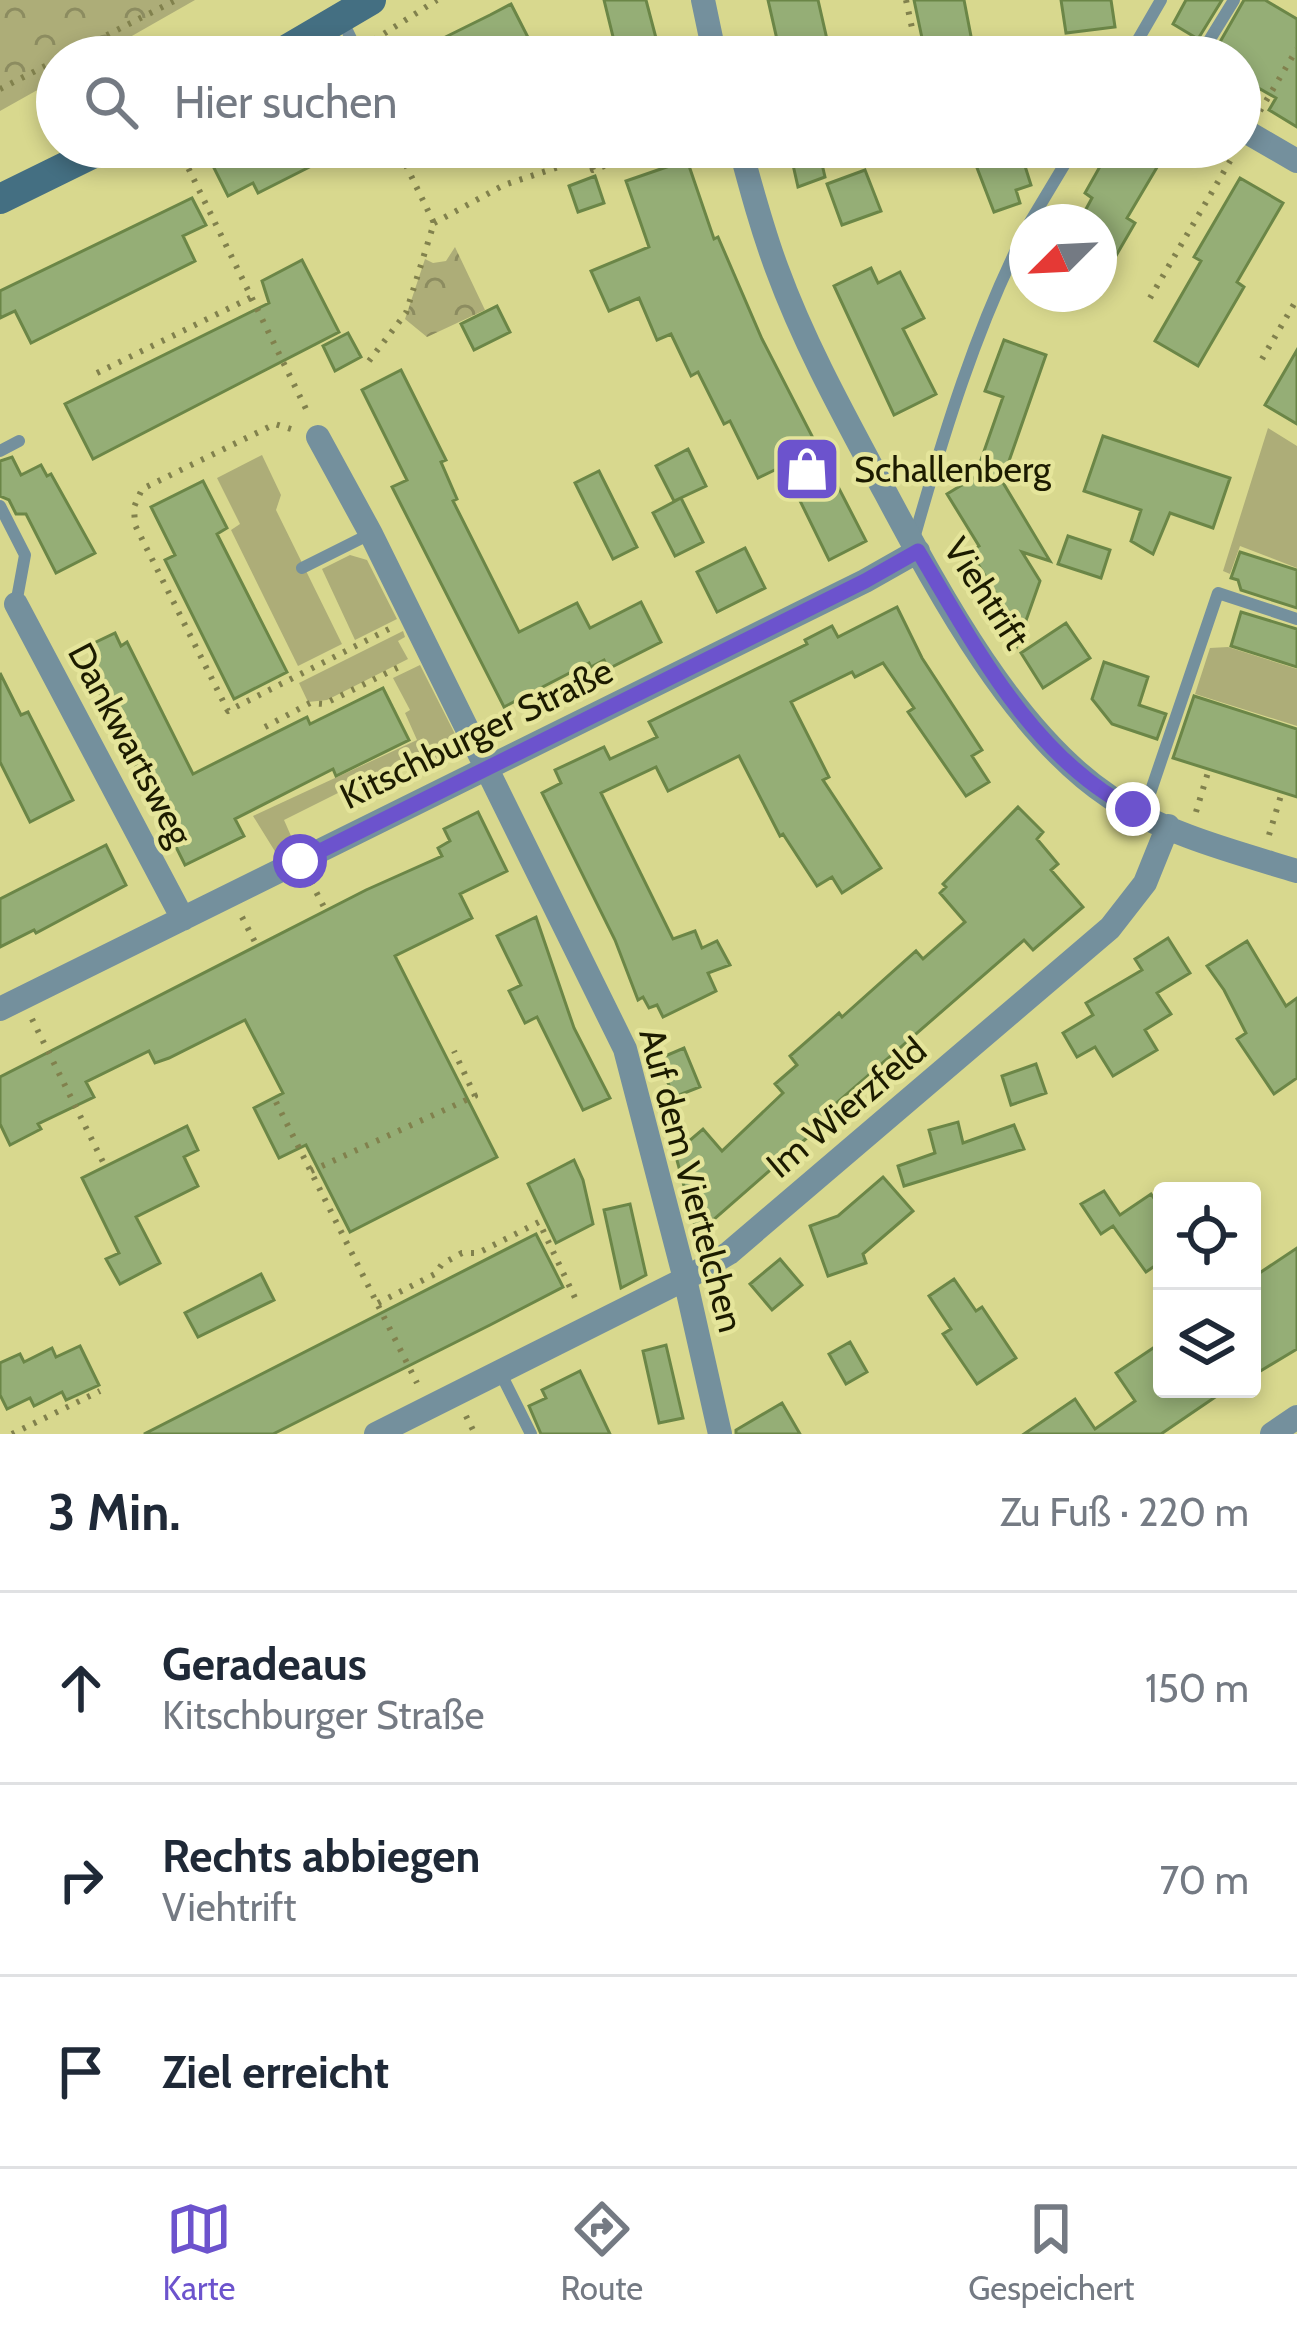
<!DOCTYPE html>
<html lang="de">
<head>
<meta charset="utf-8">
<style>
	body { margin:0; font-family:Cabin,sans-serif; background:#f2f2f3; color:#1f2937 }
	.controls { position:absolute; right:36px; bottom:36px; display:grid; overflow:hidden; border-radius:12px; box-shadow:0 6px 18px #0003 }
	.controls button { width:108px; height:108px; display:grid; place-items:center; padding:0; border:0; border-bottom:3px solid #e0e1e3; background:#fff; color:#1f2937; font:60px sans-serif }
	.compass { position:absolute; left:1009px; top:204px; width:108px; height:108px; border-radius:50%; background:#fff; box-shadow:0 6px 18px #0003; rotate:246deg }
	.stop { position:absolute; width:36px; height:36px; margin:-27px; border:9px solid #6c53cd; border-radius:50%; background:#fff }
	.stop.end { background:#6c53cd; border-color:#fff; box-shadow:0 3px 12px #0008 }
	.list { margin:0; padding:0; list-style:none }
	h2 { display:flex; justify-content:space-between; align-items:center; height:156px; margin:0; padding:0 48px; font-size:51px }
	h2 small { font-size:39px; font-weight:400; color:#747a83 }
	.list li { display:grid; grid-template-columns:78px 1fr auto; gap:36px; align-items:center; box-sizing:border-box; height:192px; padding:0 48px; border-top:3px solid #e0e1e3 }
	.list b { display:block; font-size:45px; white-space:nowrap }
	.list p { margin:0; font-size:39px; white-space:nowrap; color:#747a83 }
	.list em { font-size:39px; font-style:normal; color:#747a83 }
	.icon { flex:none; width:66px; height:66px; fill:none; stroke:currentColor; stroke-width:2; stroke-linecap:round; stroke-linejoin:round }
	.map { position:relative; flex:none; width:1297px; height:1434px; overflow:hidden }
	.search { position:absolute; background:#fff; box-shadow:0 6px 18px #0003; left:36px; right:36px; top:36px; height:132px; display:flex; align-items:center; gap:30px; box-sizing:border-box; padding:0 42px; border-radius:66px; color:#747a83; font-size:45px }
	.sheet { height:732px; background:#fff }
	nav { display:flex; justify-content:space-around; align-items:center; box-sizing:border-box; height:168px; border-top:3px solid #e0e1e3; background:#fff; font-size:33px; color:#747a83 }
	nav a { display:grid; justify-items:center; gap:6px }
	nav .on { color:#6c53cd }
	.map>svg:first-child { display:block }
	.grass { fill:#adad78 }
	.forest { fill:url(#forest-crowns) }
	.building { fill:#95ae76; stroke:#6b8647; stroke-width:3 }
	.lines { fill:none; stroke-linecap:round; stroke-linejoin:round }
	.path { stroke:#81814d; stroke-width:6; stroke-dasharray:3 9; stroke-linecap:butt }
	.lane { stroke:#74909d; stroke-width:12 }
	.street { stroke:#74909d; stroke-width:24 }
	.secondary { stroke:#446f82; stroke-width:30 }
	.route { stroke:#6c53cd; stroke-width:15 }
	.labels { text-anchor:middle; dominant-baseline:central; stroke-width:9; stroke-linejoin:round; paint-order:stroke }
	.poi-label { font-size:36px; fill:#1c1b00; stroke:#e5e59b; text-anchor:start }
	.street-label { font-size:36px; fill:#1c1b00; stroke:#e5e59b }
</style>
</head>
<body>
<div class="map">
<svg width="1297" height="1434" viewBox="0 0 1297 1434">
	<defs>
		<pattern id="forest-crowns" width="20" height="18" patternUnits="userSpaceOnUse" patternTransform="scale(3)"><rect width="20" height="18" fill="#adad78"/><path d="M2 6a3 3 0 1 1 6 0M12 15a3 3 0 1 1 6 0" fill="none" stroke="#8c8c60"/></pattern>
	</defs>
	<rect width="100%" height="100%" fill="#d8d88e"/>
	<path class="grass" d="M1268,428l29,18v122l-57,-22 -10,28 -7,-3z
		M262,455l19,40 -5,15 66,134 -44,22 -67,-136 9,-6 -23,-46z
		M350,555l17,5 30,59 -42,21 -33,-71z
		M403,631l2,6 -7,4 10,18 -81,41 -19,2 -9,-19z
		M1228,647l69,22v57l-102,-32 15,-46z
		M420,665l36,71 -12,31 -18,9 -12,-21 -130,65 11,25 -19,8 -23,-37 164,-76 -12,-27 5,-3 -17,-32z"/>
	<path class="forest" d="M0,0h195l-100,57h-38v22l-57,32z
		M455,247l30,63 -58,27 -22,-18 20,-60 8,4 13,-2z"/>
	<path class="building" d="M604,0h42l15,57h-43z
		M768,0h50l13,57h-50z
		M914,0h50l11,57h-49z
		M1061,0h50l4,27 -49,6z
		M1186,0h36l-24,39 -25,-15z
		M1244,0h21l32,19v108l-28,-17 7,-12 -35,-20 7,-11 -8,-4v-6h-10l-14,-8z
		M511,4l27,53h-133l85,-42z
		M230,147h119l-91,46 -5,-10 -25,13 -19,-38z
		M789,147h29l7,30 -27,10z
		M969,147h50l12,38 -15,5 4,13 -26,9z
		M1111,147h58l-42,71 8,5 -36,62v-63h-20l13,-24 -7,-5z
		M687,160l27,79 4,-2 44,102 104,202 -37,19 -46,-94 -25,12 -28,-57 -6,3 -26,-52 -7,4 -20,-42 -14,6 -18,-42 -30,13 -18,-40 58,-24 -23,-66z
		M865,170l16,41 -39,14 -15,-41z
		M595,176l9,27 -26,9 -9,-26z
		M1240,178l43,25 -46,79 7,5 -46,79 -43,-25 46,-80 -7,-4z
		M192,198l14,27 -23,11 12,25 -164,82 -16,-32 -15,7v-27z
		M302,260l37,72 -246,127 -28,-55 204,-101 -7,-22z
		M871,268l7,15 22,-11 24,46 -21,11 33,65 -42,21 -60,-129z
		M497,306l13,26 -36,18 -13,-26z
		M348,333l13,24 -26,14 -12,-25z
		M1004,340l42,15 -44,126 48,80 -28,-9 18,29 -23,65 -24,-39 8,-5 -31,-51 9,-5 -32,-52 28,-17 28,-80 -18,-6z
		M1297,350v74l-32,-19z
		M401,370l45,90 -5,2 16,37 -4,2 66,131 58,-29 13,25 51,-26 20,40 -53,27 -4,-9 -13,7 -2,-4 -85,44 -112,-220 15,-7 -45,-90z
		M1103,436l127,42 -17,50 -43,-15 -17,41 -22,-13 10,-31 -57,-19z
		M688,449l18,37 -32,15 -18,-35z
		M12,457l9,18 20,-10 6,11 4,-2 44,79 -39,20 -30,-59h-10l-7,-14 -9,-4v-35z
		M599,471l38,76 -24,12 -38,-76z
		M203,481l24,47 -10,6 70,138 -53,27 -69,-139 10,-5 -24,-48z
		M681,498l22,44 -28,14 -22,-43z
		M1068,536l42,14 -9,28 -43,-14z
		M745,548l20,40 -48,24 -20,-40z
		M1240,552l57,18v38l-56,-18 -3,-10 -7,-2z
		M897,607l25,51 60,92 -10,6 17,26 -23,14 -58,-84 6,-4 -31,-45 -28,14 -3,-5 -61,30 38,75 -6,3 58,88 -39,25 -10,-16 -15,9 -34,-52 -3,2 -41,-80 -71,35 -12,-24 -55,26 72,146 22,-8 7,17 15,-7 13,24 -22,8 8,18 -53,26 -6,-12 -8,3 -6,-11 -5,3 -23,-60 -73,-147 19,-10 -6,-13 49,-23 6,12 47,-22 -8,-15 158,-78 -2,-4 27,-14 6,11z
		M1241,612l56,17v38l-66,-21z
		M1066,623l24,35 -47,30 -22,-35z
		M115,633l6,13 6,-4 66,132 114,-57 3,7 73,-36 26,52 -73,36 -3,-7 -98,50 9,17 -59,29 -100,-201 12,-6 -7,-13z
		M1104,662l44,15 -9,28 27,9 -9,25 -45,-15 -20,-25z
		M0,673l21,42 7,-3 45,88 -43,22 -30,-60z
		M1194,696l103,33v68l-124,-39z
		M1018,807l25,25 -6,7 21,25 -7,6 32,37 -50,43 -9,-10 -191,166 -20,20 3,4 -105,92 -16,4 -20,-73 28,-24 19,22 61,-58 -8,-9 22,-19 -7,-9 49,-43 3,4 74,-66 7,8 42,-37 -25,-29 6,-6 -3,-3z
		M478,812l29,59 -47,23 12,24 -77,38 102,201 -147,75 -44,-87 -27,13 -25,-50 29,-15 -38,-73 -76,38 -14,5 -6,-12 -63,31 8,15 -56,27 3,5 -31,16 -10,-21v-47l366,-187 76,-34 -4,-8 12,-7 -6,-12z
		M106,845l20,40 -90,48 -2,-3 -34,17v-48z
		M536,917l38,111 36,70 -27,12 -46,-93 -12,6 -16,-32 12,-6 -24,-49z
		M1168,938l22,35 -33,20 14,21 -26,16 12,20 -44,26 -18,-29 -18,10 -14,-24 30,-18 -7,-12 56,-33 -7,-11z
		M1247,941l39,65 11,-8v80l-23,16 -37,-55 9,-6 -22,-43 -17,-24z
		M684,1048l16,39 -26,10 -16,-38z
		M1036,1064l10,29 -35,12 -9,-29z
		M958,1122l5,21 51,-18 10,24 -120,37 -6,-20 37,-13 -6,-23z
		M187,1126l11,24 -14,7 14,29 -62,31 24,46 -40,21 -14,-25 13,-6 -37,-75z
		M574,1160l9,20 10,44 -37,19 -28,-59z
		M883,1177l30,34 -50,43 3,9 -38,13 -18,-50 28,-10z
		M1104,1191l16,24 31,-21 11,16v51l-16,11 -33,-46 -12,8 -20,-30z
		M630,1204l16,71 -25,13 -17,-78z
		M536,1234l27,53 -73,38 -217,109h-129z
		M1297,1248v101l-45,27v-98z
		M780,1259l22,26 -30,25 -22,-26z
		M261,1274l13,26 -76,37 -13,-24z
		M954,1279l22,32 6,-4 34,51 -39,26 -34,-50 8,-5 -22,-33z
		M850,1342l17,30 -21,12 -17,-30z
		M1162,1342v47h65l-66,45h-137l51,-35 20,30 40,-28 -19,-28z
		M666,1345l17,73 -24,5 -16,-72z
		M80,1346l19,39 -33,15 -4,-8 -28,14 -4,-8 -23,11 -7,-14v-32l20,-9 4,8 28,-14 4,9z
		M580,1371l30,63h-69l-12,-28 17,-8 -4,-8z
		M782,1403l18,31h-64v-4z"/>
	<g class="lines">
		<path class="path" d="M906,0l6,28 7,-2
			M374,40l63,-40
			M64,57l112,-57
			M0,89l57,-29
			M1260,111l37,-62
			M178,147l130,266
			M132,163l35,-16
			M434,223l70,-38 85,-28 4,13 64,-23
			M1150,298l83,-142
			M1262,359l35,-60
			M369,361l37,-48 28,-90 -35,-72 2,-4
			M97,373l155,-76
			M291,429l-16,-5 -133,65 -8,18 1,18 93,186 163,-83
			M265,727l45,-24 14,1 81,-40
			M1196,812l13,-43
			M1269,835l13,-43
			M311,882l15,29
			M242,917l15,29
			M32,1019l73,147
			M276,1102l141,281
			M311,1171l164,-75 -21,-45
			M378,1303l57,-29 7,-10 20,-11h16l61,-31 38,80
			M466,1416l9,18
			M12,1434l88,-43"/>
		<path class="lane" d="M342,20l18,37
			M1128,57l33,-57
			M1199,57l35,-57
			M1030,222l45,-75
			M0,451l19,-10
			M0,506l25,49 -9,49
			M913,542c30,-106 63,-215 114,-314
			M302,568l68,-34
			M1143,814l75,-221 79,26
			M500,1372l31,62"/>
		<path class="street" d="M703,0l12,57
			M1240,128l57,33
			M740,147c11,41 22,82 37,122 26,71 63,139 99,206 57,106 133,255 234,322 54,37 125,55 187,74
			M318,437l53,97 254,515 60,230 35,155
			M16,604l167,315
			M0,1009l865,-428 53,-30
			M376,1434l309,-155 44,-26 381,-325 35,-45 23,-57
			M1272,1434l25,-17"/>
		<path class="secondary" d="M274,57l97,-57
			M0,199l106,-52"/>
	</g>
	<g class="lines">
		<path class="route" d="M300,861l565,-280 53,-30c56,93 114,207 215,258"/>
	</g>
	<defs>
		<symbol id="shop-square" viewBox="-11 -11 22 22"><rect x="-9" y="-9" width="18" height="18" rx="4" fill="#6c53cd" stroke="#e5e59b"/><path d="M-5-2.5h2.3a2.7 3.5 0 0 1 5.4 0H5L5.5 6h-11ZM-1.5-2.5h3a1.5 2.3 0 0 0-3 0Z" fill="#fff"/></symbol>
	</defs>
	<g fill-rule="evenodd">
		<use href="#shop-square" x="769" y="431" width="76" height="76"/>
	</g>
	<g class="labels">
		<g class="poi-label">
			<text x="854" y="469">Schallenberg</text>
		</g>
		<g class="street-label">
			<text transform="translate(987 593) rotate(57)">Viehtrift</text>
			<text transform="translate(476 733) rotate(-26)">Kitschburger Straße</text>
			<text transform="translate(131 744) rotate(62)">Dankwartsweg</text>
			<text transform="translate(846 1107) rotate(-40)">Im Wierzfeld</text>
			<text transform="translate(692 1180) rotate(75)">Auf dem Viertelchen</text>
		</g>
	</g>
</svg>
<div class="controls">
<button><svg class="icon" aria-label="locate" viewBox="0 0 24 24"><circle cx="12" cy="12" r="6"/><path d="M12 2v4M12 18v4M2 12h4M18 12h4"/></svg></button>
<button><svg class="icon" aria-label="layers" viewBox="0 0 24 24"><path d="M12 4l9 5-9 5-9-5zM3 14l9 5 9-5"/></svg></button>
</div>
<svg class="compass" viewBox="-18 -18 36 36"><path d="M0-13l5 13h-10z" fill="#e53935"/><path d="M0 13l5-13h-10z" fill="#747a83"/></svg>
<div class="stop" style="left:300px;top:861px"></div>
<div class="stop end" style="left:1133px;top:809px"></div>
<div class="search"><svg class="icon" aria-label="search" viewBox="0 0 24 24"><circle cx="10" cy="10" r="6"/><path d="M15 15l6 6"/></svg>Hier suchen</div>
</div>
<section class="sheet">
<h2>3 Min.<small>Zu Fuß · 220 m</small></h2>
<ul class="list">
<li><svg class="icon" aria-label="ahead" viewBox="0 0 24 24"><path d="M12 20V5M6 11l6-6 6 6"/></svg><div><b>Geradeaus</b><p>Kitschburger Straße</p></div><em>150 m</em></li>
<li><svg class="icon" aria-label="right" viewBox="0 0 24 24"><path d="M7 20v-9h11M14 6l5 5-5 5"/></svg><div><b>Rechts abbiegen</b><p>Viehtrift</p></div><em>70 m</em></li>
<li><svg class="icon" aria-label="arrive" viewBox="0 0 24 24"><path d="M6 21V4h12l-3 4 3 4H6"/></svg><div><b>Ziel erreicht</b></div></li>
</ul>
</section>
<nav>
<a class="on"><svg class="icon" aria-label="map" viewBox="0 0 24 24"><path d="M3 6l6-2 6 2 6-2v14l-6 2-6-2-6 2zM9 4v14M15 6v14"/></svg>Karte</a>
<a><svg class="icon" aria-label="directions" viewBox="0 0 24 24"><path d="M12 3l9 9-9 9-9-9zM9 14v-3h6M13 9l2 2-2 2"/></svg>Route</a>
<a><svg class="icon" aria-label="saved" viewBox="0 0 24 24"><path d="M7 4h10v16l-5-4-5 4z"/></svg>Gespeichert</a>
</nav>
</body>
</html>
